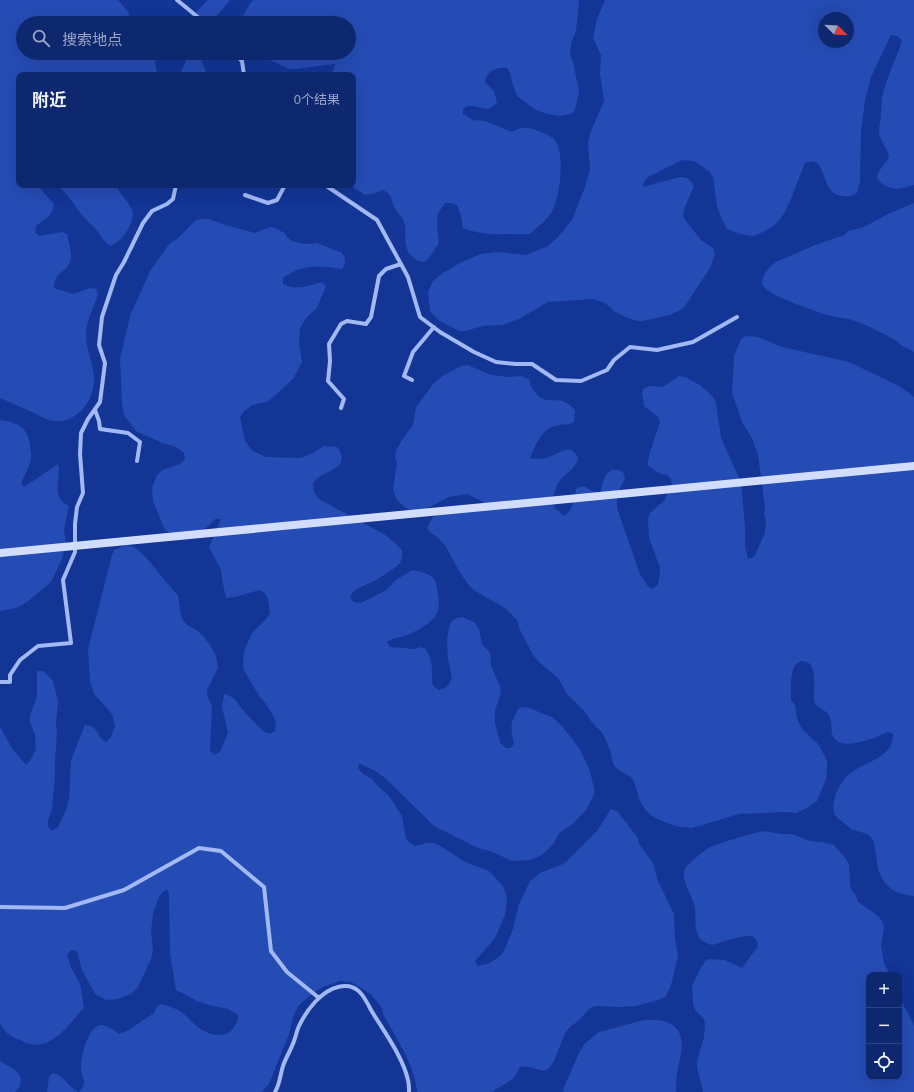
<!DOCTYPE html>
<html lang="zh">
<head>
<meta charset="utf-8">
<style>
	body { margin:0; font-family:Arial,"Noto Sans SC",sans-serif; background:#1c3478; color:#f1f3f6 }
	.controls { position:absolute; right:12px; bottom:12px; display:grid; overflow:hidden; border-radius:8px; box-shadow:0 4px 16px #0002 }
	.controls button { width:36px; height:36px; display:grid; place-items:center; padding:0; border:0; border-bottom:1px solid #2e4483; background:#0e2870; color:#f1f3f6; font:20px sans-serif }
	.compass { position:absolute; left:818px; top:12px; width:36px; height:36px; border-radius:50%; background:#0e2870; box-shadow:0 4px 16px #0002; rotate:114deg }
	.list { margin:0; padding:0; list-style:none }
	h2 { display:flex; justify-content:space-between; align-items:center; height:52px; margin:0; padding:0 16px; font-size:17px }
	h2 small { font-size:13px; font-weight:400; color:#9ba6c3 }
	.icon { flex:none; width:22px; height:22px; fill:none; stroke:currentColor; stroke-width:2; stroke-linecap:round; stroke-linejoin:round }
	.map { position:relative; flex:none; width:914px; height:1092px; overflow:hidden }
	.search { position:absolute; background:#0e2870; box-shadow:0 4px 16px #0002; left:16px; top:16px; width:340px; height:44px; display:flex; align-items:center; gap:10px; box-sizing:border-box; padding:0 14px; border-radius:22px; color:#9ba6c3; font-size:15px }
	.panel { position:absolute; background:#0e2870; box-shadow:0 4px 16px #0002; left:16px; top:72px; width:340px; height:116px; border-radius:8px }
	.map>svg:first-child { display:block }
	.green { fill:#254cb5; fill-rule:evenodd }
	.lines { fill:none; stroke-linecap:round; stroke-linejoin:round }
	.street { stroke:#a2b9f3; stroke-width:4 }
	.secondary { stroke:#d2ddfd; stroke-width:8 }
</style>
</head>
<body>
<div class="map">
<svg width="914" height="1092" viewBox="0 0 914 1092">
	<rect width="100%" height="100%" fill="#123596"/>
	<path class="green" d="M0,0h118l10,12 4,11h-109v30h127l5,7 2,15h-138v110h18l17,19c-1,12 -9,15 -18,22l-1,6 4,4 23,-4 5,2c1,6 5,19 4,25 -4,15 -17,12 -17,29l19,6 17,-6 6,1 2,5c-4,13 -12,27 -12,41 0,15 7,28 8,42 1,23 -16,46 -40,44 -7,-1 -14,-5 -20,-8 -11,-5 -22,-10 -34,-15z
		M208,0h22c-9,11 -19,27 -35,19v-6z
		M255,0h324l-3,31 -5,13 -1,12 3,5 6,31 -4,18 -4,4 -12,2 -11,-2 -12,-4 -19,-14 -4,-11 -3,-12 -3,-5c-11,-1 -20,3 -22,14l9,9 3,12c-11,11 -16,2 -28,3 -1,0 -6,2 -6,3v5l10,6 12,1 27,11c11,-6 17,-5 29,0 4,2 10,4 13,7 12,13 6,60 -3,74 -4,6 -9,11 -15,15 -2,2 -4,5 -7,6 -7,1 -17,0 -24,0 -13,1 -31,-1 -42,-6l-2,-12 -4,-11 -6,-2h-6l-7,10 -1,12 2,18 -10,15 -5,4c-5,-1 -7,-1 -11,-5 -12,-9 -5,-22 -9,-35 -1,-6 -6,-8 -9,-13 -5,-9 -1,-15 -13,-19 -17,8 -17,5 -32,-5h3v-110h-26l6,-4 2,-7 -39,5h-6l-23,-10h-9l-12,1 -14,-7h117v-30h-115l8,-6 10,-16z
		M605,0h309v185c-11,3 -18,6 -28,1 -5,-3 -7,-4 -9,-9l2,-6 10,-13c-1,-10 -9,-17 -10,-26 0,-6 2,-12 2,-18 1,-5 0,-11 1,-16 4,-20 14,-38 20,-58l-5,-4 -6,-1 -20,42 -6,23 -4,32 -1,49 -3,12c-5,3 -9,4 -15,3 -24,-3 -13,-43 -37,-33 -3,7 -6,15 -9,23 -7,18 -13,38 -33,46 -3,1 -6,3 -9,4 -9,0 -19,-4 -27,-7l-6,-12 -4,-11 -4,-29 -3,-5 -16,-11 -12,-1 -34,17 -4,5 -1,5 37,-10c7,0 10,2 14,9l-10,23 -1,6 2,5 16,20 12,8 2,6 -5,14 -25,38 -4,4 -11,5 -27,6h-6l-12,-4 -11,-6 -9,-8 -12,-4 -45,3 -29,17 -17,6 -19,1 -18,5h-6l-21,-11 -8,-9 -2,-19 5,-11 10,-8 15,-9 22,-10 17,-2 29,3 22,-9 9,-8 15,-18 13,-33 5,-18 -2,-26 3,-12 13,-30 -4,-27 1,-19 -8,-17 4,-19zM824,18h24v24h-24z
		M190,56h7l4,3 6,16h-27l6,-14z
		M58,185h59c2,10 11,15 15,25 3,6 -3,18 -7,24 -3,5 -9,9 -15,12 -7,-5 -10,-12 -16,-19 -4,-4 -9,-8 -13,-13 -7,-10 -14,-20 -23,-29z
		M914,203v149l-13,-7 -4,-4c-15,-8 -29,-16 -45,-21 -6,-2 -14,-2 -21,-4 -11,-3 -63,-21 -67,-29 -6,-8 5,-20 12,-25l39,-17 29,-10 5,-4 15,-4 24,-13z
		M202,219h6l18,6 29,8 15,-6 5,1 11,6v2l6,5 12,3 13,-1 25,10 3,5v6l-3,5c-24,-4 -39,-5 -59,9v6c12,7 26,2 38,-2l5,4 -9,22 -10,9 -7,11 -1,15 3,19 -9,17 -22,20 -5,3 -14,3 -9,7 -3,5 5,24 8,10 13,6 35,1 12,-5 11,-7 13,1c22,31 -44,21 -18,52l68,37 15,14v7l-2,6 -7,6 -17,11 -19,9 -5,4 -2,5 4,4 7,1 12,-6 13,-7 10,-10 16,-10c11,2 24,4 25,18 1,6 3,15 1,22 -4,13 -22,22 -34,26 -7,2 -11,2 -17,6l3,5 25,2 6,-2 5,2c2,4 5,9 5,13 2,8 0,17 2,24l6,4 6,-2 4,-4 3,-6 -4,-19 -1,-19 2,-13 3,-6 5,-3 6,-1 12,6 4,6 3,15 8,9 1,12 9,22 1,6 -6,17v12l4,17 2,5 5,4h5l3,-5c-4,-17 -4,-20 5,-35l5,-1 6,1 11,5 11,4 9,8 19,24 10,22 4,17v6l-8,16 -12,13 -15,10 -5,10 -12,12 -12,5 -18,1 -22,-10 -12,-3 -44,-22 -49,-48 -10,-7 -16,-8 -1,5 4,5 10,6 4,5 13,12 13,20 4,23 4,4 5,3 12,-3h7l5,2 26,17 24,9 14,15 4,12 -2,17 -10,23 -20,23 3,5 12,-3 10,-7 4,-5 9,-22 6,-25 11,-23 10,-8 23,-9 5,-4 29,-29 14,-22 6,2 21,27 1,6 14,19 5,18 16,33 1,25 3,17 -7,29 -5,11 -5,3 -25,7 -17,1 -23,-1 -6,2 -12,13 -9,7 -4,5 -11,28 -4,6 -5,4c-8,-1 -17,-6 -25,-4l-6,11 -22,14h-75c-1,-25 -22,-56 -34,-78l-1,-6 -11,-14 -20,-12 -11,-1 -17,6 -10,6 -14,12 -6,12 -4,17 -20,50 -7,8h-183c3,-3 5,-6 5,-11 -1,-4 -3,-8 -3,-12 -1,-10 7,-46 22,-44 4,1 12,6 16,9l8,-3 27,-18 2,-5 5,-4c8,2 17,5 23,10 5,4 9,10 14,13 10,8 28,13 36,0 3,-4 4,-6 4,-12l-10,-6 -19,-4 -12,-4 -21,-11 -6,-37 -1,-58 -2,-6 -4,3 -4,5 -6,16 -2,18 2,20 -2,8 -13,28 -7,7 -13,5 -12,1 -11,-6 -13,-24 -5,-19 -6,-1 -4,5 4,12 9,17 4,23c-16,19 -35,48 -62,34 -5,-2 -10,-4 -14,-7 -3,-3 -6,-7 -8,-10v-297l13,23 13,15 4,-4 6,-12 -1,-14 -5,-13v-6l7,-20v-25h7l9,10 5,21 -2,20 1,12 -2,26v15l-3,34 -4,11v6l4,5 6,-4 8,-17 3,-11 2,-39 14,-35c15,1 10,11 21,17l5,-5 4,-11 -3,-12 -18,-20 -4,-13 -2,-32 24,-94 2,-5 12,-5 8,2 10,8 34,41 3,19 2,5 4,5 11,6 5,5 7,9 6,11 2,12 -11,22v5l5,11 -2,44 4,5 6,-3 8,-19 -6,-26 2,-13 6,2 5,3 7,10 21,22 7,3 5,-3 1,-7 -2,-7 -10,-16 -4,-4 -7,-11 -9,-16 -1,-6 1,-13 8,-18 14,-14 4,-6 -2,-14 -3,-6 -5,-3 -25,7 -9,1 -3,-14 -2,-14 -12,-23 12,-28h-6l-9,9 -19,7h-13l-6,-3 -4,-4 -11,-27 -1,-13 5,-13 5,-5 18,-6 5,-5 -1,-6 -5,-4 -5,-3 -12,-3 -26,-12 -12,-16 -2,-12 -2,-44 10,-43 20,-45 20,-28 7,-4 19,-19z
		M746,336l12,1 24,10 67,15 52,25 13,10v499c-17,-1 -29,-8 -35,-24 -2,-5 -2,-12 -3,-18 -1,-5 -1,-13 -5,-17 -5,-5 -14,-5 -20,-8 -2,-2 -5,-4 -7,-6 -3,-2 -7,-5 -9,-8 -5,-10 2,-26 8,-34 13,-20 51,-19 50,-47 -1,-1 -5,-2 -6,-2 -2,1 -6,3 -8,4 -12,4 -31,12 -42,5 -8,-6 -4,-15 -7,-23 -2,-9 -15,-9 -16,-18 -1,-10 4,-33 -7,-38 0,0 -5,-1 -6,-1l-5,3 -3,5 -2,11v20l4,5 2,13 5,11 17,16 8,16v6l-1,12 -9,22 -10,7 -11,5 -11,-1 -46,2 -47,14 -12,-1 -13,-4 -12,-5 -9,-7 -6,-10 -6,-19 -3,-5 -15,-9 -3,-5 -3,-13 -7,-16 -12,-13 -7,-10 -17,-17 -9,-16 -17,-14 -8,-9 -14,-27 -1,-7 -13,-13 -25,-14 -10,-7 -11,-16 -14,-26 -9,-9 -5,-3 -4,-5 6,-11 12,-5 42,-5 -4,-5 -16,-8 -18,3 -27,14 -6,1 -10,-4 -9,-8 -4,-11 4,-26 -2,-6 1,-6 6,-11 11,-15 3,-18 18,-24 10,-8 17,-9 7,-1 23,10 18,2 12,-1 8,3c1,4 2,9 5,12 10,15 20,6 31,11 4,2 7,5 10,8l-1,12c-5,3 -9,2 -15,3 -17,2 -23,19 -29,33 6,2 13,1 19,-1 12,-4 22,-15 29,1 -3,11 -10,14 -17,21 -5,6 -8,17 -9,24l3,5 9,8c9,-7 11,-16 12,-27 8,-5 9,-2 16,2 3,1 5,1 8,2 4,-13 6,-29 23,-21l2,6 -8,17v13l23,66 7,11 4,4 6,-3 2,-5 1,-13 -11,-30 -1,-19 2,-6 14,-12 8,-16 -1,-6 -4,-4c-8,-1 -13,-5 -20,-10l3,-13 10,-30 -2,-5 -14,-11 -2,-13 2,-5 6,-2 13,1 16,-11 6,1 15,8 13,12 3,6 5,35 20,44 4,45v19l3,13 6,-2 11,-24 1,-13 -2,-5 1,-7 -3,-24 -4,-29 -6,-17 -10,-16 -10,-29 2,-37 7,-17z
		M0,420c17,2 29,8 30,26 0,4 2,9 1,13 -1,7 -7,17 -10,24l3,4 34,-23c4,15 -9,33 11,42l-5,24 2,14 -4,15 -11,23 -24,20 -11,6 -16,3z
		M763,831l18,3h11l18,7 12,1 12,3 12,14 3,5 1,19 1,6 5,7 2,6 20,14 4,5 2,6 -3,18 3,18 6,12h-21v102h30v-86l2,2v7l13,25v67h-211l-6,-25v-6l7,-24 1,-12 -1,-6 -9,-9 -2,-6 -1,-18 8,-17 7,-10 18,1 17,8 16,-22c-1,-4 -2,-9 -7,-10 -6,-2 -31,7 -39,9 -6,-2 -12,-4 -14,-10 -4,-9 -2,-19 -3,-28 -2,-11 -17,-30 -9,-40 4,-4 19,-18 24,-20 5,-2 12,-4 17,-6 12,-4 24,-7 36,-10z
		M644,1020c6,0 13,-1 19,1 27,7 18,32 14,52 -1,6 -1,13 -1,19h-114l16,-37 6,-11 15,-12z
		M0,1061l15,9 4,4 2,6 -1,6 -5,6h-15z
		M53,1073c10,2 15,13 25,19h-31l2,-15z"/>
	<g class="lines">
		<path class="street" d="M177,0l28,23
			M234,53l8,8 2,14
			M325,185l52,35 31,57 12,40 20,15 34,20 22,10 20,2h16l24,16 25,1 26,-11 7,-10 16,-13 27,3 36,-8 44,-25
			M245,195l23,8 9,-3 8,-15
			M412,380l-8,-4 9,-24 21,-25
			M341,408l3,-9 -16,-18 2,-20 -1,-17 12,-20 6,-3 19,3 5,-7 8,-41 7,-7 15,-5
			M95,410l4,11 1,8 28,4 12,9 -3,19
			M0,682h10v-7l10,-15 18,-14 33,-3 -8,-63 12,-28v-28l2,-17 6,-14 -3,-39 1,-21 7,-14 12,-17 5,-39 -6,-18 3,-28 14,-42 8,-13 19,-39 9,-12 15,-7 6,-5 3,-14
			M0,907l65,1 59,-18 75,-42 22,3 43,36 7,64 16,21 32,26
			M275,1092c5,-8 5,-17 8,-26 3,-9 8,-16 11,-25 2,-5 3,-12 6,-17 7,-14 21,-33 38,-37 19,-5 26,9 33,23 12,20 32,47 37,70 1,4 1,8 1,12"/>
		<path class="secondary" d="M0,553l914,-87"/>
	</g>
</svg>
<div class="controls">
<button>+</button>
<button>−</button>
<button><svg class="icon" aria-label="locate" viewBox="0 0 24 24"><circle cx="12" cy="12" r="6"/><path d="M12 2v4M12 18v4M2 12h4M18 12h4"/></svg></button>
</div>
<svg class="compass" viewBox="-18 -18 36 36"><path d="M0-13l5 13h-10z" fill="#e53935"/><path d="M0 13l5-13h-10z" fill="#9ba6c3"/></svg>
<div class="search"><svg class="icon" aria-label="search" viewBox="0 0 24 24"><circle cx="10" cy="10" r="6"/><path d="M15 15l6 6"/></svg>搜索地点</div>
<section class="panel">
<h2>附近<small>0个结果</small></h2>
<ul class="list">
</ul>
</section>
</div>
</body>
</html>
